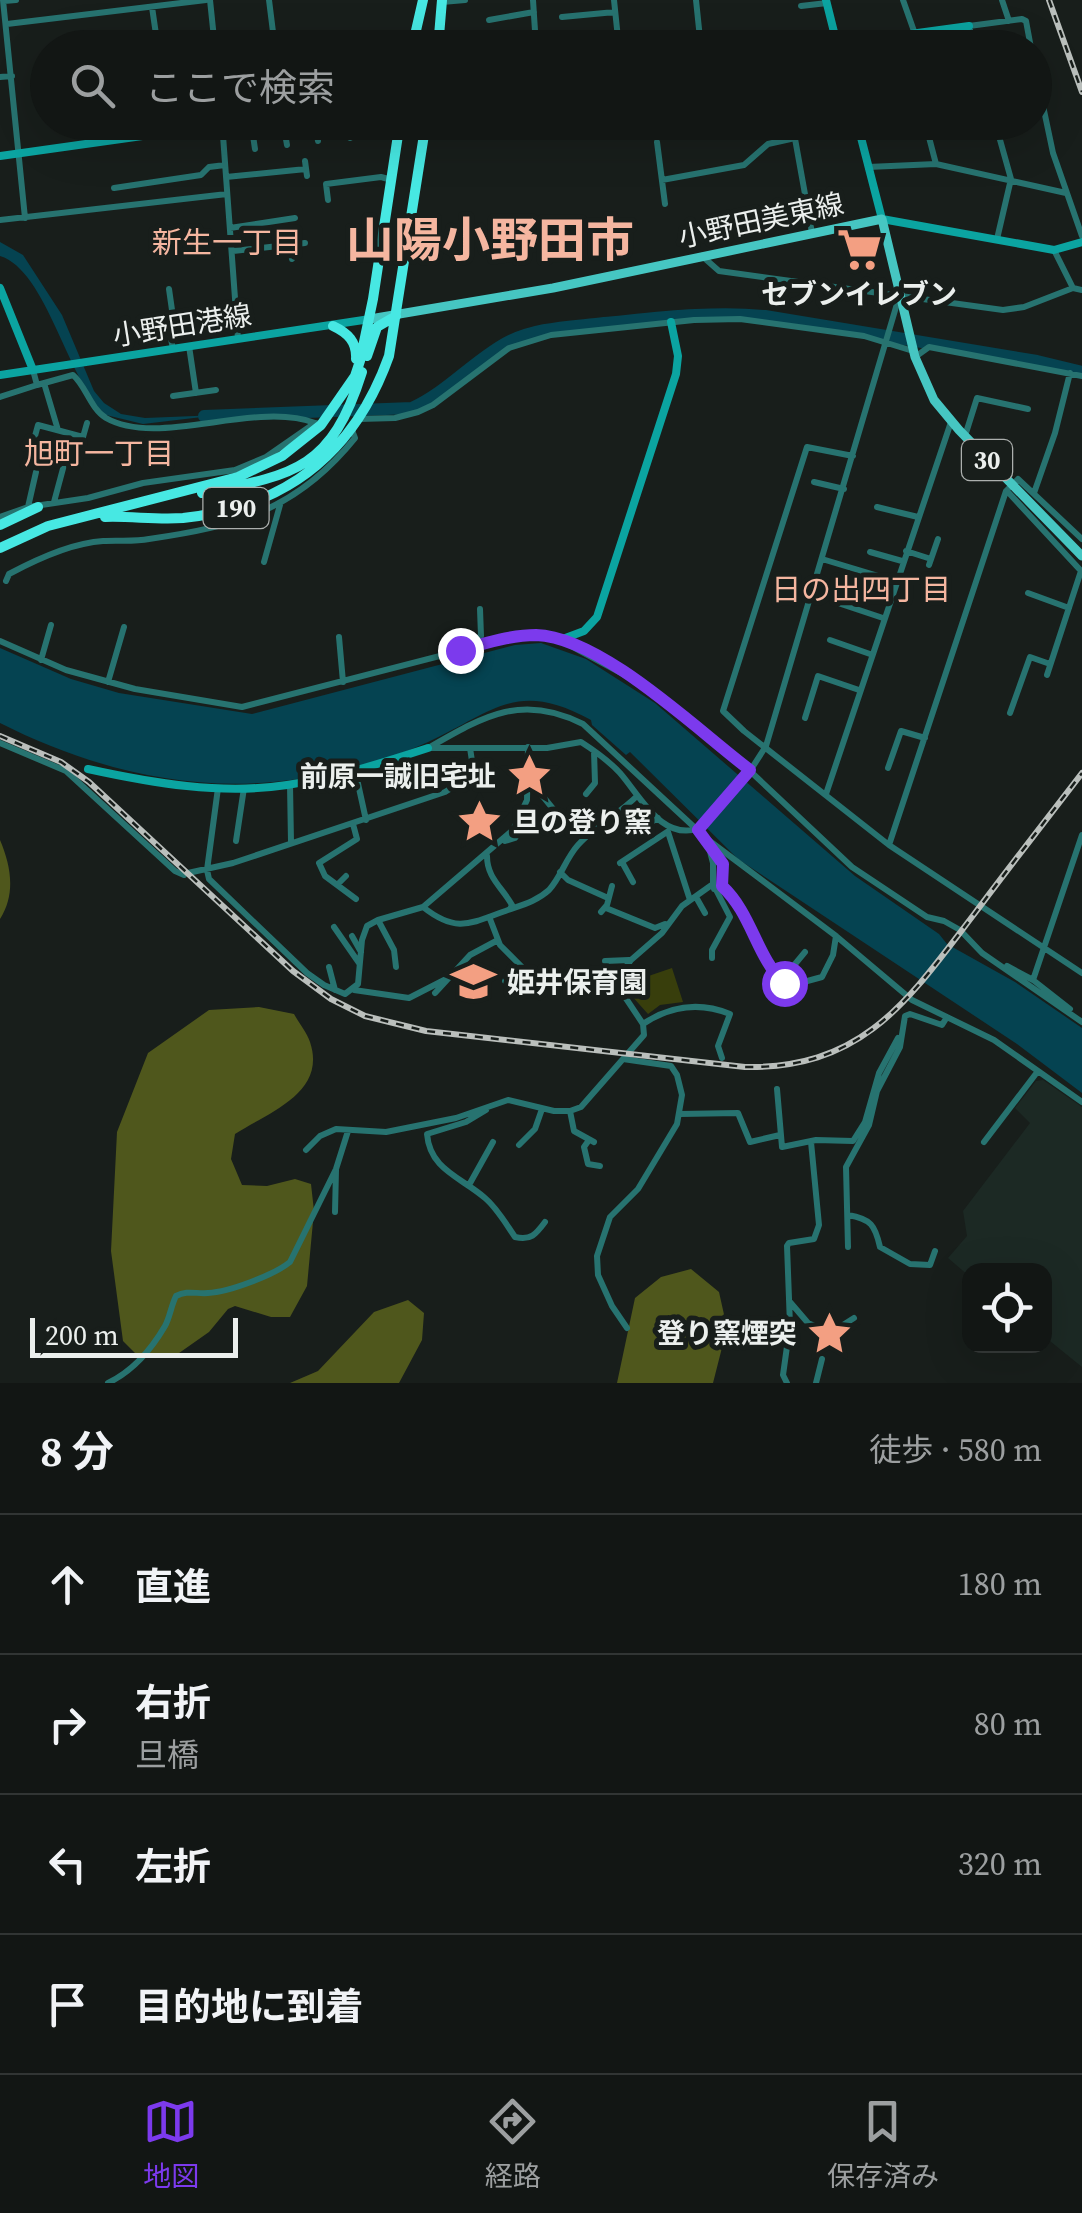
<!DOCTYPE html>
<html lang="ja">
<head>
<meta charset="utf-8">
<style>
	body { margin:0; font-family:"Source Serif 4","Noto Sans JP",serif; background:#1f2322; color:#f1f3f6 }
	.controls { position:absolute; right:30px; bottom:30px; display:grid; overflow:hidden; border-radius:20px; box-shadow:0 10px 40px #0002 }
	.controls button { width:90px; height:90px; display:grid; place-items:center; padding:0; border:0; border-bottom:2px solid #313534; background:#121614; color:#f1f3f6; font:50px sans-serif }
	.scale { position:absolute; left:30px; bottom:25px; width:208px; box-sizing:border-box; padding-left:10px; border:5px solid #ebefed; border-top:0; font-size:28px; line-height:35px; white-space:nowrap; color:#ebefed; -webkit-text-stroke:8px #181e1b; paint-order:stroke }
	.stop { position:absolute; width:30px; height:30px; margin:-22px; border:8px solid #7c3aed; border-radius:50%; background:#fff }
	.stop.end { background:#7c3aed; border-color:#fff; box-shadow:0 2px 10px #0008 }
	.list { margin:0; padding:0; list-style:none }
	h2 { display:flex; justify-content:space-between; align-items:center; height:130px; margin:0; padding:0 40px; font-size:42px }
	h2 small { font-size:32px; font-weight:400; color:#9c9fa0 }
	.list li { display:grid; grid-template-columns:65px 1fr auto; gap:30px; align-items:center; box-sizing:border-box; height:140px; padding:0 40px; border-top:2px solid #313534 }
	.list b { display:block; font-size:38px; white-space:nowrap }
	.list p { margin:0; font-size:32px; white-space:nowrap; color:#9c9fa0 }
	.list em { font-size:32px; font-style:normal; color:#9c9fa0 }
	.icon { flex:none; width:55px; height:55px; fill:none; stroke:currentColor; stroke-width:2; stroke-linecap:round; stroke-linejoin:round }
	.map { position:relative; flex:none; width:1082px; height:1383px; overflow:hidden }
	.search { position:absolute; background:#121614; box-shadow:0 10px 40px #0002; left:30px; right:30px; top:30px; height:110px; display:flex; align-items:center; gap:25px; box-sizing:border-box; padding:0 35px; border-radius:55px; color:#9c9fa0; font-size:38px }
	.sheet { height:690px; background:#121614 }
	nav { display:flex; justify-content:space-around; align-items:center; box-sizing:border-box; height:140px; border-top:2px solid #313534; background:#121614; font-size:28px; color:#9c9fa0 }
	nav a { display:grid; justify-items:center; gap:5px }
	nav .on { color:#7c3aed }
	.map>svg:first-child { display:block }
	.built { fill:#1c2924 }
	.green { fill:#383e0c }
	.forest { fill:#4f571c }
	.water { fill:#054351 }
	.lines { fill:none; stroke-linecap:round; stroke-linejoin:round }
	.river { stroke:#054351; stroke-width:12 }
	.street { stroke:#277370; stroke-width:6 }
	.secondary { stroke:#0ba4a1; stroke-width:8 }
	.primary { stroke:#46c6c2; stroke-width:9 }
	.highway { stroke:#47e8e3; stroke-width:10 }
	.rail-casing { stroke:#babfbc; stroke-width:6 }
	.rail { stroke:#181e1b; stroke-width:2.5; stroke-dasharray:8; stroke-linecap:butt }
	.route { stroke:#7c3aed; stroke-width:12 }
	.labels { text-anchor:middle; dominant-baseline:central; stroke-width:10; stroke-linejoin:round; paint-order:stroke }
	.shield { fill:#181e1b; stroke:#acb0ae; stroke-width:2.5 }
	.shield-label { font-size:25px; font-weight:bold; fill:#ebefed }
	.street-label { font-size:28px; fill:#ebefed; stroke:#181e1b }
	.poi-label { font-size:28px; font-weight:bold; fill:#ebefed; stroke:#181e1b; text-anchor:end }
	.neighbourhood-label { font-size:30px; fill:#f5b6a0; stroke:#181e1b }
	.town-label { font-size:48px; font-weight:bold; fill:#f5b6a0; stroke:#181e1b }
</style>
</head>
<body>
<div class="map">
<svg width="1082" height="1383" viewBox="0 0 1082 1383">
	<rect width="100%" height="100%" fill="#181e1b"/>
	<path class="built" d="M1043,1080l39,27v260l-37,-30 -1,-67h-74l-1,6 -21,-18 19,-22 -4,-25 67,-88 -15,-15 21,-27z"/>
	<path class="green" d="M672,968l11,34 -23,3 -12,9 -26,-29z"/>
	<path class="forest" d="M0,840c11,26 16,54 0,79z
		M259,1007l35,7c5,9 13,19 16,28 17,51 -41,70 -75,92l-4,25 11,26 25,1 28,-7 16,5 3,27 -7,75 -17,31h-19l-36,-11 -7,3 -19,23 -37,26 -35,-3 -14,-14 -12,-90 6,-119 31,-79 61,-43z
		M691,1269l28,23 8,36 -14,55h-96l18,-85 26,-21z
		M408,1300l16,13 -2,27 -23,43h-109l28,-12 56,-59z"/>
	<path class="water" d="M0,242l23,13 39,60 32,76 10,12 17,11 24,4 74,-3 -76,9 -37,-9c-38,-32 -59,-145 -106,-159z
		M541,643l45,16 69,44 200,173 84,58 8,10 68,38 67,46v65l-65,-49 -279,-185 -108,-107 -4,3 -34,-30 -1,-5c-75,-41 -98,-8 -163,22 -43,20 -108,36 -155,40 -95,9 -190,-17 -273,-59v-75l71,31 48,14 133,21 263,-69z"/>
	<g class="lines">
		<path class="river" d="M204,416l208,-8c35,-16 60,-46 94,-65 30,-16 65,-16 98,-20 53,-5 107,-12 161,-7l272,45 45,11"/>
		<path class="street" d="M3,0l22,218
			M210,0l5,48
			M269,0l6,48
			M533,0l3,46 16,-2 1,4
			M614,0l5,48
			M696,0l5,48
			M903,0l12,34
			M1002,0l7,21
			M4,1l12,-1
			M442,2l23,-2
			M801,6l26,-3
			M152,7l6,41
			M562,17l53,-5
			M489,20l45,-8
			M7,24l199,-24
			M903,36l3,12
			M274,39l36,-5
			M671,44l29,-2
			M468,48l22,-3
			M810,48l27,-4
			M975,48l-6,-22 53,-7 4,2 5,27
			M1034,63l19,90 29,83
			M0,77l12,-1
			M222,122l16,217
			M251,122l4,27
			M283,122l4,23
			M315,122l3,19
			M348,122l2,16
			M792,122l20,111
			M925,122l11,42
			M995,122l16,57 -14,60
			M657,142l8,62
			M305,161l2,15
			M868,167l68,-3 130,29
			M226,177l80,-8
			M662,180l82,-15 24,-21 27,-6
			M114,188l87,-13 8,-8 16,-2
			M328,200l-2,-16 55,-7 11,3
			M0,220l227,-26
			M230,228l65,-10
			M290,245l2,14
			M1054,250l19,38
			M233,251l72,-8
			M702,256l17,15 284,39 21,-3 49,-19 9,2
			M148,320l19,-1 6,30
			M169,321l4,-4 -4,-28
			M189,346l7,47
			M915,357l14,-10 153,29
			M44,383l14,47
			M37,385l36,-10c13,11 17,33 33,43 52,30 150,-18 209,5
			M173,396l43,-6
			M0,397l37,-12 -4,-15
			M359,419l36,-1 23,-6 15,-7 76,-57 42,-13 143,-15 46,-1 124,17 49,15
			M35,436l3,-11 45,12
			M965,436l12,-38 51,11
			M81,444l6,-21
			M853,456l-46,-9 -84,264 21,20 145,114 193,128
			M814,482l30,7
			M1007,491l75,81
			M1034,493l21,-60 15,-60
			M54,502l14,-52
			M28,507l8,-35
			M877,507l41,10
			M0,517l28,-10 60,-9 55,-15 92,-13 31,-13 49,-34 5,1
			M906,551l25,8
			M870,552l32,9
			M822,559l73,22
			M264,562l16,-57
			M929,565l9,-26
			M6,581l3,-7c28,-15 62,-31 94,-33 15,-1 31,1 46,-2 89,-13 148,-29 206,-101l-3,-8
			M1028,593l41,15
			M838,603l45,15
			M339,637l4,45
			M830,640l40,14
			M0,641l66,29 69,19 107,18 275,-71 20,-1 23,5 89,48 101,83 102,96 75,50 17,4 16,9 22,23 100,69
			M464,646l17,-10 -1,-27
			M41,660l10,-35
			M1047,675l34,-104
			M108,682l16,-55
			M1010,713l20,-56 20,7
			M805,718l13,-42 41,14
			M0,743l66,28 109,100 9,4
			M430,747c54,-31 92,-54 153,-23l124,115 129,97 76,64 82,40 88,62
			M428,748h119l34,-6c14,9 28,19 39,31 21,24 42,69 80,55l50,-57 16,-25 133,-449
			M888,768l13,-37 24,7
			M355,770l11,50
			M528,778l26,32
			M290,785l1,57
			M218,788l-11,82 2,9 98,94 17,12 21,9 13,-10 4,-44 5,-14 11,-6 45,-13 90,-77 14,-30 1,-53
			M586,794l9,-11 -1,-32
			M826,794l125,-372
			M353,824l4,15 -38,24 6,13 31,23
			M668,832l22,68
			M632,834l26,-16
			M707,840l6,23v21l17,33 -18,33v8
			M236,841l8,-53
			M505,841l10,-3 13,-19
			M889,845l117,-354 12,-12 64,60
			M712,849l11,14 -1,24
			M487,856c0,22 15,31 25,49l-2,4
			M622,862l11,20
			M620,863l47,-31
			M560,872l8,8 40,18
			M188,873l45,-10 212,-71 29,-18 -4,-26
			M338,884l8,-8
			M714,889l8,-2c32,28 34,78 67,99l33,-9 11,-22 3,-19
			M696,897l9,16
			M423,907c34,27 48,16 85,3 14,-5 29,-9 41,-20 12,-13 17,-32 29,-45 17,-19 41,-31 59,-49
			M606,908l49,20 10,-4
			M601,912l6,-7 5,-19
			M490,919l10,26 30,30 12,4h22l21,12h13l17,-9 16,-22 31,-27 20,-27 31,-22
			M378,920l16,30 2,17
			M334,927l25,36
			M352,936l9,16
			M605,961l24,-1
			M1007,966l26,14 37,29
			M329,967l6,23
			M1033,980l49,-145
			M505,981l10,2 15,-8
			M781,981l24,-29
			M522,982l4,10
			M354,990l55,8 41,-21
			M435,993l35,-38 28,-15
			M643,1024c27,-18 55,-23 87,-10l-12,32 4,12
			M623,1059l48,7 6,9 5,20 -5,29 -39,65 -28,28 -13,39 1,19 14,31 15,22
			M777,1089l5,58 34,-7 37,1 12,-19 14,-49 19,-35
			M486,1110l-20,12 -39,12c3,36 34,43 58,64 12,10 21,26 30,39 16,4 21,-3 30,-15
			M570,1111l4,20 20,11
			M680,1114l58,-1 12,29 30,-7
			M589,1140l-5,7 4,17 12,2
			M984,1142l54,-71
			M519,1145l16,-16 7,-20
			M306,1150l14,-14 16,-7 50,3 70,-14 52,-18 46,11h16l11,-4 63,-72 -1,-11 -28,-42
			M469,1185l24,-43
			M335,1212l1,-42
			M848,1215c23,4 27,10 32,32l30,17 20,1 5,-14
			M848,1247l-2,-80 23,-42 8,-34 23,-44 5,-31 5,-2 32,11 5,-8
			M790,1302l18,21 15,7 20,-5 11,-7
			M108,1383c25,-12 43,-33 57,-57 5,-9 6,-20 11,-30 11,-6 20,-2 32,-3 21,-1 66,-18 82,-31l46,-93 12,-38
			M787,1383l-4,-8 7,-50 -3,-79 2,-3 25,-4 5,-14 -8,-83
			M816,1383l6,-24"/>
		<path class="secondary" d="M826,0l11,44
			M837,44l132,-18
			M857,122l25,97 172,31 28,-8
			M0,156l242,-34
			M0,288l33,82
			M0,375l370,-56
			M560,640l24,-9 13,-14 79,-243 2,-18 -7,-34
			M88,769c64,14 133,26 199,16 48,-7 95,-22 141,-37"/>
		<path class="primary" d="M370,319l183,-31 329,-69 33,138 19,43 25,30 123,126"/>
		<path class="highway" d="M412,48l11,-48
			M438,48l4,-48
			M333,326c15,7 24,16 23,33
			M367,356l10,-29 19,-11
			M202,493c92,-18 129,-23 160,-121
			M105,517c26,-1 52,3 78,1 103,-11 171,-64 206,-162l37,-234
			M0,525l38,-18
			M0,548l48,-22 190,-49 44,-21 39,-31 34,-49 5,-15 13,-62 27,-177"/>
		<defs>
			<path id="rail" d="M1049,0l33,92
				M0,736l61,26 28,20 204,189 38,28 34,17 61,15 319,36c120,2 164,-68 230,-154 35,-47 71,-93 107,-140"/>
		</defs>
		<use href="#rail" class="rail-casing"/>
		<use href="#rail" class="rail"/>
	</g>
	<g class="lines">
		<path class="route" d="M460,650c24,-6 50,-15 76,-15 66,2 162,96 214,135l-52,60 25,34 -1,22c30,28 34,70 62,97"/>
	</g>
	<defs>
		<symbol id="supermarket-bare" viewBox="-9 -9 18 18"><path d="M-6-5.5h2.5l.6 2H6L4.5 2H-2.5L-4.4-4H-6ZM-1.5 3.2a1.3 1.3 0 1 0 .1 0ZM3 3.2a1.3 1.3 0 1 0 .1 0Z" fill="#f39f82" stroke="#181e1b" stroke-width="2.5" paint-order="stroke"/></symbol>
		<symbol id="sight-bare" viewBox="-9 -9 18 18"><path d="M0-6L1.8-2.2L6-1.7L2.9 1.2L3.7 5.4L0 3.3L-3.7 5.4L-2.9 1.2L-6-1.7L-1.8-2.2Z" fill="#f39f82" stroke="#181e1b" stroke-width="2.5" paint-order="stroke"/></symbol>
		<symbol id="school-bare" viewBox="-9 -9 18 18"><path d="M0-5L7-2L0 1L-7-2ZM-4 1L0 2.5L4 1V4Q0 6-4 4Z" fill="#f39f82" stroke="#181e1b" stroke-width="2.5" paint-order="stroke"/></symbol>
	</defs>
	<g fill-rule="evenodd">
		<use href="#supermarket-bare" x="828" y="218" width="63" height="63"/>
		<use href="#sight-bare" x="498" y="744" width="63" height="63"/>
		<use href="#sight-bare" x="448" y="790" width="63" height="63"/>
		<use href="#school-bare" x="442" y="950" width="63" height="63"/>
		<use href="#sight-bare" x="798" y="1302" width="63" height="63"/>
	</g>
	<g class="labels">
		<g class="shield">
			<rect x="962" y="440" width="50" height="40" rx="8"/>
			<rect x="203.5" y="488" width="65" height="40" rx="8"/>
		</g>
		<g class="shield-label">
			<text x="987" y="460">30</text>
			<text x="236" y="508">190</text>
		</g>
		<g class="street-label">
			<text transform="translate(761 220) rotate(-12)">小野田美東線</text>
			<text transform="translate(182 325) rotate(-9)">小野田港線</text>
		</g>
		<g class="poi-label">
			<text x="859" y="294" text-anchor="middle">セブンイレブン</text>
			<text x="496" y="776">前原一誠旧宅址</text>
			<text x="512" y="822" text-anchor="start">旦の登り窯</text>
			<text x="507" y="982" text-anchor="start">姫井保育園</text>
			<text x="797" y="1333">登り窯煙突</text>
		</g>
		<g class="neighbourhood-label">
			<text x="227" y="242">新生一丁目</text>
			<text x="99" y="453">旭町一丁目</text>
			<text x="861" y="589">日の出四丁目</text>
		</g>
		<g class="town-label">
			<text x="490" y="240">山陽小野田市</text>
		</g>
	</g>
</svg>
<div class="controls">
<button><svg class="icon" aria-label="locate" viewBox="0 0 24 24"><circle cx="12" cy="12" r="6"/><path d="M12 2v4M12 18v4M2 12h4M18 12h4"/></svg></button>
</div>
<div class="scale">200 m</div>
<div class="stop" style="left:784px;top:983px"></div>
<div class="stop end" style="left:460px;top:650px"></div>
<div class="search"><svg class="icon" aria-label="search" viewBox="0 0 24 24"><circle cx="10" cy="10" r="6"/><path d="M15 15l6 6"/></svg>ここで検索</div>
</div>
<section class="sheet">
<h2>8 分<small>徒歩 · 580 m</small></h2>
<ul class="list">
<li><svg class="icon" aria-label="ahead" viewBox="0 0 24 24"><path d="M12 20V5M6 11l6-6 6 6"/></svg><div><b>直進</b></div><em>180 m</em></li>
<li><svg class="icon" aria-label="right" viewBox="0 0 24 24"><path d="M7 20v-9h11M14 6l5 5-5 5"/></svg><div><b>右折</b><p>旦橋</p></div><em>80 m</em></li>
<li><svg class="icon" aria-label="left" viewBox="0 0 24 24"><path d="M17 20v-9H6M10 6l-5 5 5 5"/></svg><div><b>左折</b></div><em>320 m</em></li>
<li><svg class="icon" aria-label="arrive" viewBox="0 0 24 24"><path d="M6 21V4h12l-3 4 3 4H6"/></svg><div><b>目的地に到着</b></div></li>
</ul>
</section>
<nav>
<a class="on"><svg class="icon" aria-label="map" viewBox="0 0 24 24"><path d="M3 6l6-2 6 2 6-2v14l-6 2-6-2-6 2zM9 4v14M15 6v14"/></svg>地図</a>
<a><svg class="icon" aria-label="directions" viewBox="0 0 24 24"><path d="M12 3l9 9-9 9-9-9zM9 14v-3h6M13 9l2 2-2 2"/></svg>経路</a>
<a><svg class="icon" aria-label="saved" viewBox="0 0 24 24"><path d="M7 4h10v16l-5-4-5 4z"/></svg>保存済み</a>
</nav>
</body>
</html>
